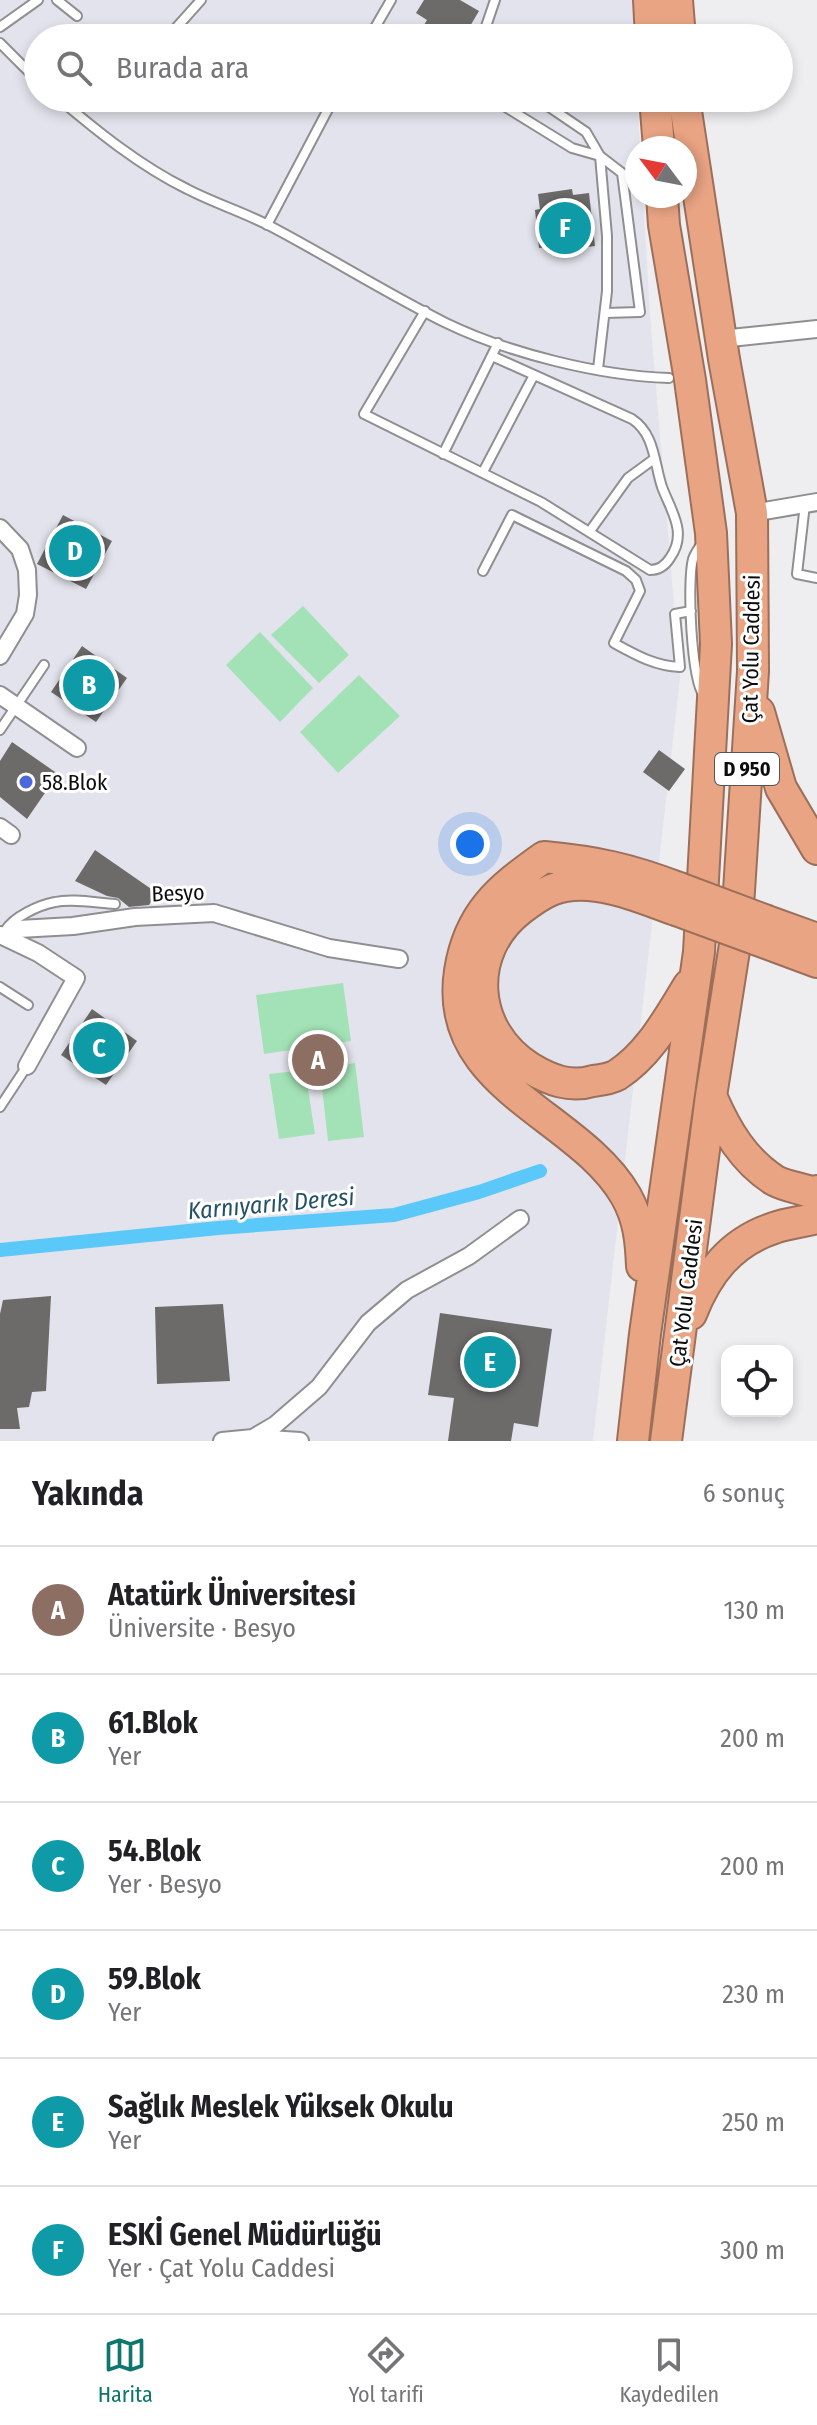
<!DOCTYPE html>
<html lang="tr">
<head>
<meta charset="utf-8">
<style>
	body { margin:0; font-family:"Fira Sans Condensed",sans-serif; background:#f2f2f2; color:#202124 }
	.controls { position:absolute; right:24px; bottom:24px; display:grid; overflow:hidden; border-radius:16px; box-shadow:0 4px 12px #0003 }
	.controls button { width:72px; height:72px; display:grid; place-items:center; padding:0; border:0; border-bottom:2px solid #e0e0e0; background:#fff; color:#202124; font:40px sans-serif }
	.compass { position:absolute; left:625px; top:136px; width:72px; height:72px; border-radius:50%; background:#fff; box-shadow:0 4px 12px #0003; rotate:302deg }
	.you { position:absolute; left:470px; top:844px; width:28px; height:28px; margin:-20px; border:6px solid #fff; border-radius:50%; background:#1a73e8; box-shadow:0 0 0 12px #1a73e833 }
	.badge { display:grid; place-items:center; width:52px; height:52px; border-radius:50%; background:#0f766e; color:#fff; font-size:26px; font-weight:700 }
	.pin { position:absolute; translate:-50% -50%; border:4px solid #fff; box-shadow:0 2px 8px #0006 }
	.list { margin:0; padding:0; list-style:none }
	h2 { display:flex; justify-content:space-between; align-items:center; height:104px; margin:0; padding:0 32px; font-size:34px }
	h2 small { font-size:26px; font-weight:400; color:#757577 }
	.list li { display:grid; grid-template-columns:52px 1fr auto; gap:24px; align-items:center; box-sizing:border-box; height:128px; padding:0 32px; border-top:2px solid #e0e0e0 }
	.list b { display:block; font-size:30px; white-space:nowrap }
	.list p { margin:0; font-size:26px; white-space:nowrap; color:#757577 }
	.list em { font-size:26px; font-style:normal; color:#757577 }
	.icon { flex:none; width:44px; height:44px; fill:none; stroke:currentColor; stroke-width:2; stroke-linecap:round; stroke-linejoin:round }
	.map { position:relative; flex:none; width:817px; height:1441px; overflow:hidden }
	.search { position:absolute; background:#fff; box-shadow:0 4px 12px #0003; left:24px; right:24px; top:24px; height:88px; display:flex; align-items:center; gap:20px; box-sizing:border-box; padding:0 28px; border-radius:44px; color:#757577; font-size:30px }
	.sheet { height:872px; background:#fff }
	nav { display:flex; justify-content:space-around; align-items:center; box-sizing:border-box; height:112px; border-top:2px solid #e0e0e0; background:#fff; font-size:22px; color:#757577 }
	nav a { display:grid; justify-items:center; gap:4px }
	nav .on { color:#0f766e }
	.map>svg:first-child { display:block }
	.built { fill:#e3e3ed }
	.green { fill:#a3e2b6 }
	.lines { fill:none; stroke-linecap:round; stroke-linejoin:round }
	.canal { stroke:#5ac8f8; stroke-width:14 }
	.building { fill:#6d6a6a }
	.lane-casing { stroke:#8f8f91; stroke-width:12 }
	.street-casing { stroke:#8f8f91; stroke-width:20 }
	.highway-casing { stroke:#9c6f5a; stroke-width:34 }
	.lane { stroke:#fff; stroke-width:8 }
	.street { stroke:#fff; stroke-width:16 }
	.highway { stroke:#e9a484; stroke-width:30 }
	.highway-bridge-casing { stroke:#9c6f5a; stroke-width:34; stroke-linecap:butt }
	.highway-bridge { stroke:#e9a484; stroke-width:30 }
	.poi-dot { fill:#4a68dc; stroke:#fff; stroke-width:3 }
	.labels { text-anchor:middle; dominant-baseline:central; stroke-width:6; stroke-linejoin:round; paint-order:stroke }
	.shield { fill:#fff; stroke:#555556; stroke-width:2 }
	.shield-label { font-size:20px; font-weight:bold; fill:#0c0c0d }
	.street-label { font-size:22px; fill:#0c0c0d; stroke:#fff }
	.poi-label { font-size:22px; fill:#0c0c0d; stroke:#fff; text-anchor:start }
	.water-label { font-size:24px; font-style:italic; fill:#235165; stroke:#fff }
</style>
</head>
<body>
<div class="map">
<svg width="817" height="1441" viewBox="0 0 817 1441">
	<rect width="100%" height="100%" fill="#eeeef0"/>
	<path class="built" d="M0,0h632l2,38h-596v60h599l3,50h-3v48h6l7,118 30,364 -87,763h-593z"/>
	<path class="green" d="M303,606l46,49 -30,28 -48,-48z
		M260,632l53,56 -33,34 -54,-57z
		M359,675l41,41 -62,57 -38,-41z
		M343,983l8,58 -87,13 -8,-59z
		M355,1063l9,74 -36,4 -8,-72z
		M305,1070l10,64 -36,5 -10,-65z"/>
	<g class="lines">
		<path class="canal" d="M0,1250l218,-22 176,-13 85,-23 61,-21"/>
	</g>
	<path class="building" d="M424,0h36l19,11 -16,27h-47l11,-18 -11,-7z
		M572,189l1,6 16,-2 6,53 -39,5 -1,-5 -16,2 -4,-38 5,-1 -2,-15z
		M63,515l49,26 -26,48 -49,-25z
		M82,646l45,32 -31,44 -45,-30z
		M12,742l46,32 -31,45 -27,-22v-36z
		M659,750l26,19 -16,22 -26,-19z
		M95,850l62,43 -8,12 -20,2 -11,-9 -11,-2 -32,-15z
		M92,1009l45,32 -31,44 -45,-30z
		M51,1296l-5,95 -14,1 -3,15 -12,1 3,21h-20v-115l3,-14z
		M223,1304l7,77 -73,3 -2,-77z
		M440,1313l112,16 -14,98 -24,-4 -3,18h-63l6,-43 -26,-3z"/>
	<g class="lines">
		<defs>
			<path id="lane" d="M57,0l20,16
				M0,27l38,-27
				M167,38l34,-38
				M369,38l22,-38
				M482,38l13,-38
				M0,43l38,38
				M58,98c39,33 82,68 129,91 27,14 56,23 83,37 59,31 116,67 176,97 62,30 154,53 223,55
				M491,98l81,50 28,8
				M536,98l50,34 14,24 22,17 18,139 -35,1
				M267,225l67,-127
				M425,311l-61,103 177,88 109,68c9,0 15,-4 20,-12 18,-25 1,-47 -8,-71 -8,-24 -7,-53 -30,-68l-140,-63
				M598,369l9,-78v-55l-7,-80
				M443,454l55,-111
				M483,472l51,-97
				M805,504l-8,70 20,4
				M590,531l38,-53 26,-19
				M702,543c-3,5 -7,10 -9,16 -6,22 -2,120 11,137
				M483,571l29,-56 114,56 10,9 4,11 -26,52c22,12 41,23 66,24l-5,-53 16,-3
				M0,730l44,-65
				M5,931c8,-14 34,-26 50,-29 18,-4 42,1 60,2
				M0,987l28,18
				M0,1107l27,-41"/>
			<path id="street" d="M721,339l96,-10
				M752,513l65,-11
				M0,528l20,21 7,21 1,25 -3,19 -25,42
				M0,695l77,53
				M0,827l11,8
				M0,935l38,18 38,25 -49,88
				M3,936l16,-7 54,-3 62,-9 79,-4 115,35 70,11
				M253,1438l22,-13 44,-38 49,-64 39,-33 62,-34 51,-37
				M222,1441l31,-3 47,3"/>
			<path id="highway" d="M649,0l2,38
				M677,0l3,38
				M655,98l4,50
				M759,712l22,76 36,61
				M676,910c-29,-10 -58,-23 -88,-25 -30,-2 -45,7 -67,24 -56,43 -50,122 9,159 20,12 40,20 63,13 8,-1 17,-2 24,-6 33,-21 52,-58 72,-90
				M767,921l50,18
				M755,939l62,23
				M712,1098c14,32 31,62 62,82 10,6 25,8 37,12l6,-1
				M642,1266c-1,-25 -3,-47 -16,-70 -48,-83 -184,-108 -166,-225 9,-58 39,-82 84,-114 53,5 85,12 135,31
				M691,1314c16,-41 40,-72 83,-86 14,-5 29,-6 43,-10
				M633,1441l12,-107 54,-382 17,-308 -5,-111 -21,-153 -26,-155 -2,-29
				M666,1441l45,-345 25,-158 17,-267 -1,-158 -28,-154 -40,-261"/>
		</defs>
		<use href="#lane" class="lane-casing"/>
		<use href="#street" class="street-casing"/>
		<use href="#highway" class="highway-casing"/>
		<use href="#lane" class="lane"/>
		<use href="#street" class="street"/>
		<use href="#highway" class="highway"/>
		<defs>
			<path id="highway-bridge" d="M679,888l88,33
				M676,910l79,29"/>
		</defs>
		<use href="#highway-bridge" class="highway-bridge-casing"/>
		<use href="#highway-bridge" class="highway-bridge"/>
	</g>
	<circle class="poi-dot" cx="26" cy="782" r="8"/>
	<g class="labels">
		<rect class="shield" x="715" y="753" width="64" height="32" rx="6"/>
		<g class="shield-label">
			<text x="747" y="769">D 950</text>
		</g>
		<g class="street-label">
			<text transform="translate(751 649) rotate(-89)">Çat Yolu Caddesi</text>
			<text transform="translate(178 893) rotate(-2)">Besyo</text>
			<text transform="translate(686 1293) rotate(-83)">Çat Yolu Caddesi</text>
		</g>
		<g class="poi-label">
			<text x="42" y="782">58.Blok</text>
		</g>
		<g class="water-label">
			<text transform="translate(271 1204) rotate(-5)">Karnıyarık Deresi</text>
		</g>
	</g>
</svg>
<div class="controls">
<button><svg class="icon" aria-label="locate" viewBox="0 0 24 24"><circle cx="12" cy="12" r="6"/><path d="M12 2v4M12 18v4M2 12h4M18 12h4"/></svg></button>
</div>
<svg class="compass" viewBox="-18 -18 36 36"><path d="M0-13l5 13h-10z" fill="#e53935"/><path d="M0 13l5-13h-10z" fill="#757577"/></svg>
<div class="you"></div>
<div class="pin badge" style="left:318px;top:1060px;background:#8d6e63">A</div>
<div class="pin badge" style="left:89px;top:685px;background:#0f9aa8">B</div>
<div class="pin badge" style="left:99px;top:1048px;background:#0f9aa8">C</div>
<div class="pin badge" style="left:75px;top:551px;background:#0f9aa8">D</div>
<div class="pin badge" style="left:490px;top:1362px;background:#0f9aa8">E</div>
<div class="pin badge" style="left:565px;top:228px;background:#0f9aa8">F</div>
<div class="search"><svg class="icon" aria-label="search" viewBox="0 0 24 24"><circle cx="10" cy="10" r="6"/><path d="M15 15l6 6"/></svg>Burada ara</div>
</div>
<section class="sheet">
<h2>Yakında<small>6 sonuç</small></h2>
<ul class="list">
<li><span class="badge" style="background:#8d6e63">A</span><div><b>Atatürk Üniversitesi</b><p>Üniversite · Besyo</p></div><em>130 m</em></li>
<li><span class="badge" style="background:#0f9aa8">B</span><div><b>61.Blok</b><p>Yer</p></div><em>200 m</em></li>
<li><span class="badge" style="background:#0f9aa8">C</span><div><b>54.Blok</b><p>Yer · Besyo</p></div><em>200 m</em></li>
<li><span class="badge" style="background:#0f9aa8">D</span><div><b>59.Blok</b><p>Yer</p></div><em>230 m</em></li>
<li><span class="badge" style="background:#0f9aa8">E</span><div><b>Sağlık Meslek Yüksek Okulu</b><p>Yer</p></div><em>250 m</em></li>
<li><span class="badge" style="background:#0f9aa8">F</span><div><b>ESKİ Genel Müdürlüğü</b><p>Yer · Çat Yolu Caddesi</p></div><em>300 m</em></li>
</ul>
</section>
<nav>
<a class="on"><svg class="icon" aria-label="map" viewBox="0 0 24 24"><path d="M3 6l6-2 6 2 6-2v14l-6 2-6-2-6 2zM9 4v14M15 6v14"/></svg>Harita</a>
<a><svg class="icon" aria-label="directions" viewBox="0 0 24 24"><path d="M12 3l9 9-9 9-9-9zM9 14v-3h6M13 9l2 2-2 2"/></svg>Yol tarifi</a>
<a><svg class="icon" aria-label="saved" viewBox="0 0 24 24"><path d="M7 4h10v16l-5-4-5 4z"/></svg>Kaydedilen</a>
</nav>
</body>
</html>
